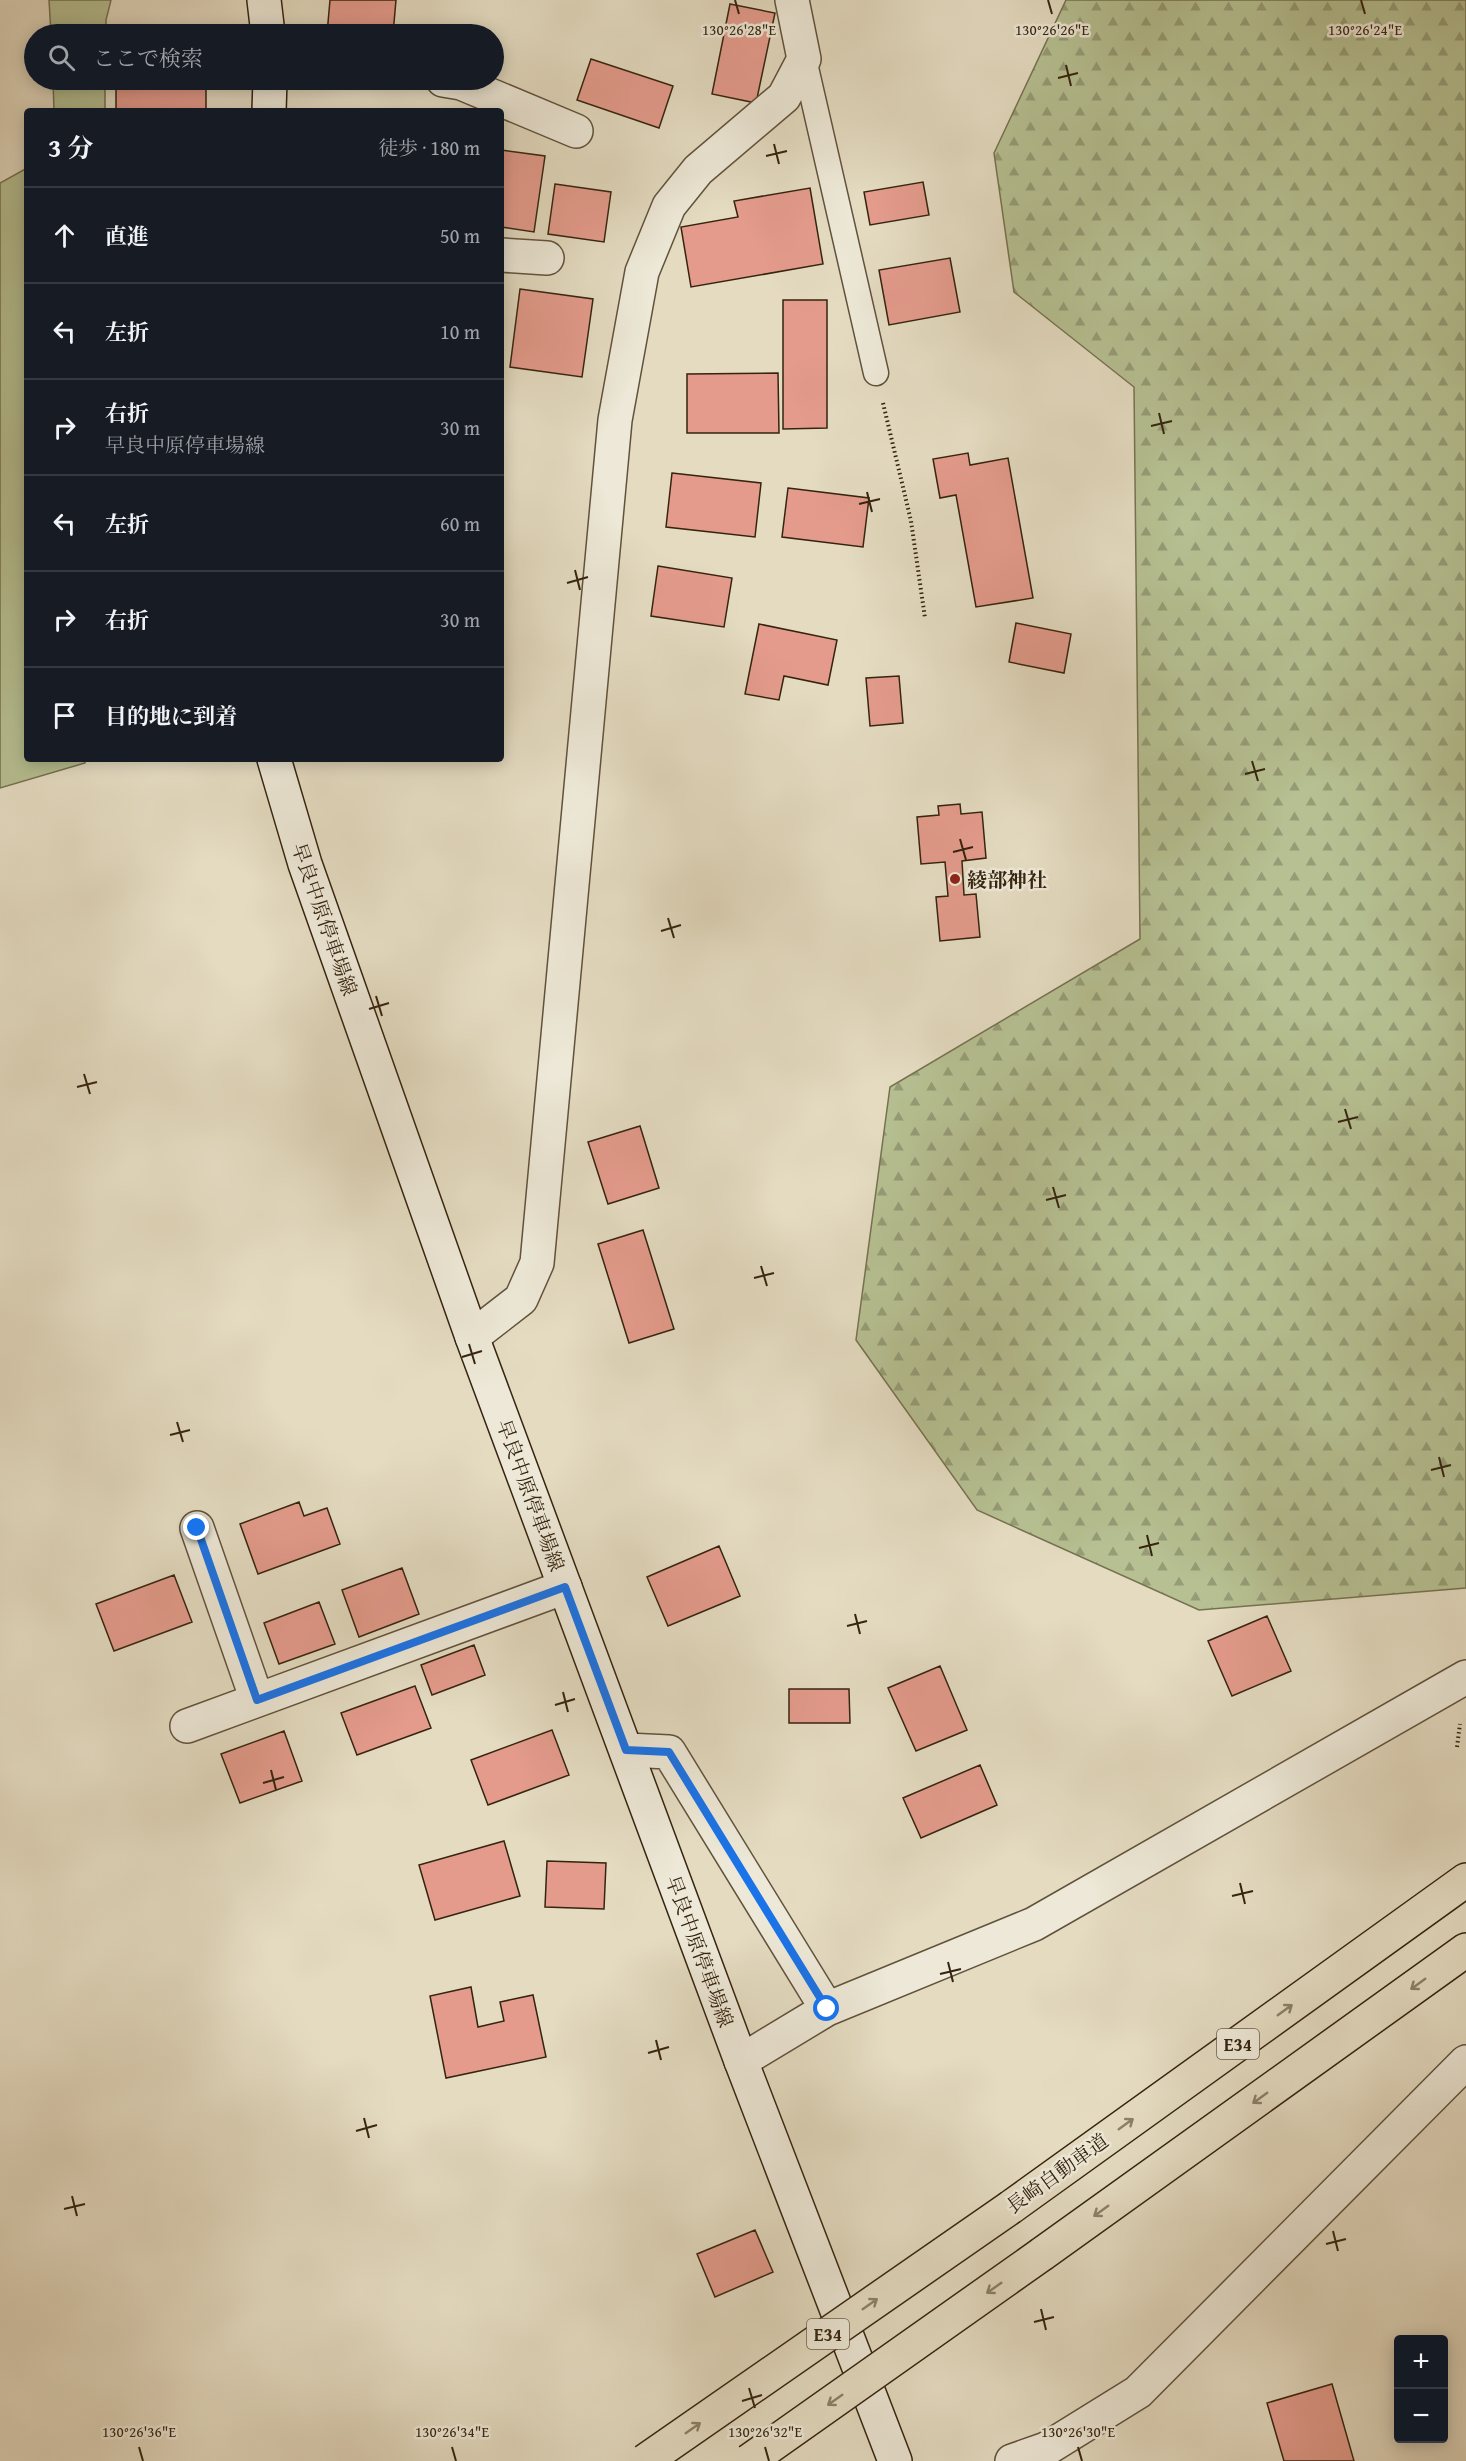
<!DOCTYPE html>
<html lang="ja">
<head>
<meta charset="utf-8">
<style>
	body { margin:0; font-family:"Gentium Book Plus","Noto Serif JP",serif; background:#242831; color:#f1f3f6 }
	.controls { position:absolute; right:18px; bottom:18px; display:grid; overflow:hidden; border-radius:6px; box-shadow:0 3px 15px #0003 }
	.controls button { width:54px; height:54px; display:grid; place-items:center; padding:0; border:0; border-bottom:2px solid #363941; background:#171b24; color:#f1f3f6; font:30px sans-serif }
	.stop { position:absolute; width:18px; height:18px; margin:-14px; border:4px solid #1a73e8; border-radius:50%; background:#fff }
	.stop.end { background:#1a73e8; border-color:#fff; box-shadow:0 2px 6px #0008 }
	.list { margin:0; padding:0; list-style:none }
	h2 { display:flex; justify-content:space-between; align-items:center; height:78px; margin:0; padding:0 24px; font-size:26px }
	h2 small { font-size:20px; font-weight:400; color:#9ea1a6 }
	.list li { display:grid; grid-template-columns:39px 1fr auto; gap:18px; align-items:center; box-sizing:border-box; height:96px; padding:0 24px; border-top:2px solid #363941 }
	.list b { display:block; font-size:22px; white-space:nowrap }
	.list p { margin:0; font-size:20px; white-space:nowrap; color:#9ea1a6 }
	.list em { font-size:20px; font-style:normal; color:#9ea1a6 }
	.icon { flex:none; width:33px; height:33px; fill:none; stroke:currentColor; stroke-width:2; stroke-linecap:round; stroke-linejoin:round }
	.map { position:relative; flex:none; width:1466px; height:2461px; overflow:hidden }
	.search { position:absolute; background:#171b24; box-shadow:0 3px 15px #0003; left:24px; top:24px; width:480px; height:66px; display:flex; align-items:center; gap:15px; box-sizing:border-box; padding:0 21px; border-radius:33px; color:#9ea1a6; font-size:22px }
	.panel { position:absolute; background:#171b24; box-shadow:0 3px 15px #0003; left:24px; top:108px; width:480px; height:654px; border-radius:6px }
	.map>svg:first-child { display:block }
	.green { fill:#b6c092; stroke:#767250; stroke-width:1.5 }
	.forest { fill:url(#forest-firs); stroke:#767250; stroke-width:1.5 }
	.building { fill:#e49b8c; stroke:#35240f; stroke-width:1.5 }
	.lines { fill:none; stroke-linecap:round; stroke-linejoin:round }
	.lane-casing { stroke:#61523c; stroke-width:27 }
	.street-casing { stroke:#61523c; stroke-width:36 }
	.secondary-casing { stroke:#35240f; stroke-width:36 }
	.highway-casing { stroke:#35240f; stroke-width:36 }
	.path { stroke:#35240f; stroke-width:4; stroke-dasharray:1.5 3; stroke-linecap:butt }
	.lane { stroke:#ede8d7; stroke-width:24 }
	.street { stroke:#ede8d7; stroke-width:33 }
	.secondary { stroke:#ede8d7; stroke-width:33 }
	.highway { stroke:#e4dbc1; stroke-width:33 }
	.highway-bridge-casing { stroke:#35240f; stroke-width:36; stroke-linecap:butt }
	.highway-bridge { stroke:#e4dbc1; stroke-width:33 }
	.oneway { stroke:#8c8068 }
	.route { stroke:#1a73e8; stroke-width:8 }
	.ticks { fill:none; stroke:#35240f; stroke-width:2 }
	.poi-dot { fill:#8f2418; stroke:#ede8d7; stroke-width:2 }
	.labels { text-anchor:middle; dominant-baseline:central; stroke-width:5; stroke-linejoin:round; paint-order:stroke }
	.shield { fill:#ede8d7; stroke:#6c5f4b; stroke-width:1.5 }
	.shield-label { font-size:18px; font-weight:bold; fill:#35240f }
	.poi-label { font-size:20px; font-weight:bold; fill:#35240f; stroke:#ede8d7; text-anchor:start }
	.street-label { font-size:20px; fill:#35240f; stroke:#ede8d7 }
	.ticks-label { font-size:15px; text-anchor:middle; fill:#35240f; stroke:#ede8d7; stroke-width:5; stroke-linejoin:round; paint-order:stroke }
</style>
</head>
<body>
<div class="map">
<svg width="1466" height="2461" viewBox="0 0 1466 2461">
	<defs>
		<pattern id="forest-firs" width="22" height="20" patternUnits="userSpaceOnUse" patternTransform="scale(1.5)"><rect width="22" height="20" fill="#b6c092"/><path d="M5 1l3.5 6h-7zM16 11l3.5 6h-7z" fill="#959c76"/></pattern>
	</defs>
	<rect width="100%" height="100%" fill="#e4dbc1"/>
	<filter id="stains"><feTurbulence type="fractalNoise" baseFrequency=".00333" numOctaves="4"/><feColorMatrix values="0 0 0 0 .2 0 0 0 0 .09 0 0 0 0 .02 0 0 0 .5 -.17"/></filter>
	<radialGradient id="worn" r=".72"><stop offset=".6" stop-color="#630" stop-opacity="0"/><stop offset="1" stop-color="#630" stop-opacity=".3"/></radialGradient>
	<path class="green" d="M49,0h62l-5,20v14h-55z
		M53,80h52v31h-51z
		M27,168v591h58v4l-85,25v-605z"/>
	<path class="forest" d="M1066,0h400v1588l-267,22 -222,-100 -121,-170 34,-253 250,-148 -6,-552 -120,-95 -20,-139z"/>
	<path class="building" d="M330,0h66l-3,34h-66z
		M730,4l45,9 -19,90 -44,-9z
		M591,59l82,27 -14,42 -82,-28z
		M148,80h58v31h-90v-22h32z
		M501,150l44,6 -11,76 -33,-5z
		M923,182l6,33 -59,10 -6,-33z
		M555,184l56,8 -7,50 -56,-8z
		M810,188l13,76 -132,23 -10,-60 57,-10 -4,-16z
		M950,258l10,54 -71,13 -10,-55z
		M520,289l73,10 -11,78 -72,-10z
		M783,300h44v128l-44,1z
		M778,373l1,60h-92v-59z
		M968,453l2,12 38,-7 25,140 -57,9 -20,-112 -16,3 -7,-39z
		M672,473l89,10 -6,54 -89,-10z
		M788,488l81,10 -6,49 -81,-10z
		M658,566l74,12 -8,49 -73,-11z
		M1016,623l55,11 -7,39 -55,-11z
		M759,624l78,16 -9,45 -44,-9 -5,24 -34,-6z
		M899,676l4,47 -33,3 -4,-48z
		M960,804l1,10 21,-2 4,46 -24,3 2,34 12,-1 4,43 -40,4 -4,-44 12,-1 -3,-34 -24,2 -4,-47 22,-2 -1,-9z
		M640,1126l19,62 -51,16 -20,-62z
		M643,1230l31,99 -45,14 -31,-99z
		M299,1502l5,14 23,-8 13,36 -82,30 -18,-50z
		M719,1546l21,50 -72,30 -21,-49z
		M402,1568l17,46 -60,23 -17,-47z
		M174,1575l18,47 -78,29 -18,-47z
		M319,1602l16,42 -56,20 -15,-41z
		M1267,1616l24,55 -59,25 -24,-55z
		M474,1645l11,30 -53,20 -11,-30z
		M940,1666l27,64 -51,21 -28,-63z
		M415,1686l16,42 -74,27 -16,-42z
		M789,1689h60l1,34h-61z
		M552,1730l17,45 -81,30 -17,-45z
		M284,1731l18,50 -62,22 -19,-49z
		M980,1765l17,40 -76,33 -18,-40z
		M504,1841l16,55 -85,24 -16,-55z
		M547,1861l59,2 -2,46 -59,-2z
		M471,1987l7,40 26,-6 -4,-19 33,-7 13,62 -100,21 -16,-82z
		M755,2230l18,42 -58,25 -18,-43z
		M1332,2384l22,77h-70l-17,-58z"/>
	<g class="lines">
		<defs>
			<path id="lane" d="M804,59l72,314"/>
			<path id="street" d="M443,80l18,3 115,48
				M501,255l46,3
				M472,1337l49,-38 16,-36 78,-843 27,-148 27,-66 29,-36 86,-73 20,-38 -12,-59
				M197,1528l60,172
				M187,1726l378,-139
				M626,1750l43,2 158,257
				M741,2061l86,-52 207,-85 432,-247
				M1012,2461l34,-12 92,-57 328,-330"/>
			<path id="secondary" d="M264,0l4,34
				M269,111l1,-31
				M274,759l31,105 167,473 269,724 154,400"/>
			<path id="highway" d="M1011,2207l455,-327
				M1042,2254l424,-304"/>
		</defs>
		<use href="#lane" class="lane-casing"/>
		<use href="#street" class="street-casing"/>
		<use href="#secondary" class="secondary-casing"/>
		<use href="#highway" class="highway-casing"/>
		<path class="path" d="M883,403l28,118 14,97
			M1457,1747l3,-23"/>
		<use href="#lane" class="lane"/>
		<use href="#street" class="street"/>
		<use href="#secondary" class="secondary"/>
		<use href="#highway" class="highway"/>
		<defs>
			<path id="highway-bridge" d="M645,2461l366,-254
				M749,2461l293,-207"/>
		</defs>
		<use href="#highway-bridge" class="highway-bridge-casing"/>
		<use href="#highway-bridge" class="highway-bridge"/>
	</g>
	<defs><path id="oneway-shaft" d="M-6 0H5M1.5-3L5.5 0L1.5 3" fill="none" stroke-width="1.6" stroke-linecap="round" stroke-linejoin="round" transform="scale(1.5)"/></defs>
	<g class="oneway">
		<use href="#oneway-shaft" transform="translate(1418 1984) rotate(144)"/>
		<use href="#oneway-shaft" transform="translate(1285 2010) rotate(-36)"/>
		<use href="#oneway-shaft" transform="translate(1260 2098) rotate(144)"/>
		<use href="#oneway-shaft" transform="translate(1126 2124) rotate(-36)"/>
		<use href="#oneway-shaft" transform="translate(1101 2211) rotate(144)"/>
		<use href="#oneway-shaft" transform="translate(994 2288) rotate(145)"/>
		<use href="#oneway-shaft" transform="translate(870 2304) rotate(-35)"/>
		<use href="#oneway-shaft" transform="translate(835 2400) rotate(145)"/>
		<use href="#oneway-shaft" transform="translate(693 2428) rotate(-35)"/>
	</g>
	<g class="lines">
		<path class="route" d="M197,1528l60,172 308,-113 61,163 43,2 158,257"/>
	</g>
	<path class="ticks" d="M735,0l4,14M1048,0l4,14M1361,0l4,14M1066,65l5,21M1058,78l20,-5M774,144l5,20M766,156l21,-5M1159,413l5,21M1151,426l21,-5M867,492l5,20M859,504l21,-5M575,570l5,20M567,583l21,-6M1252,761l6,20M1245,774l20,-5M960,839l6,21M953,852l20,-5M668,918l6,20M661,931l20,-6M376,996l6,20M369,1009l20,-6M84,1074l6,20M77,1087l20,-5M1345,1109l6,20M1338,1122l20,-5M1053,1187l6,21M1046,1200l20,-5M761,1266l6,20M754,1278l20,-5M469,1344l6,20M462,1357l20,-6M177,1422l6,20M170,1435l20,-5M1439,1457l5,20M1431,1470l20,-5M1147,1535l5,21M1139,1548l20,-5M855,1614l5,20M847,1626l20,-5M563,1692l5,20M555,1705l20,-6M271,1770l5,20M263,1783l21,-6M1240,1883l5,21M1232,1896l21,-5M948,1962l5,20M940,1974l21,-5M656,2040l5,20M648,2053l21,-6M364,2118l5,20M356,2131l21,-6M72,2196l5,20M64,2209l21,-5M1333,2231l5,20M1326,2244l20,-5M1041,2309l5,21M1034,2322l20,-5M749,2388l6,20M742,2401l20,-6M139,2447l4,14M452,2447l4,14M765,2447l4,14M1078,2447l4,14"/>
	<circle class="poi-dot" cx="955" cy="879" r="6"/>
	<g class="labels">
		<g class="shield">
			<rect x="1217" y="2029" width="42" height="30" rx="4.5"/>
			<rect x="807" y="2319" width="42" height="30" rx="4.5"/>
		</g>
		<g class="shield-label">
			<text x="1238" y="2044">E34</text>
			<text x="828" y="2334">E34</text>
		</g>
		<g class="poi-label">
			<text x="967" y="879">綾部神社</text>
		</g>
		<g class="street-label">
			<text transform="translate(325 919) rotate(71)">早良中原停車場線</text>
			<text transform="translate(531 1495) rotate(70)">早良中原停車場線</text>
			<text transform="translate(700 1951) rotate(70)">早良中原停車場線</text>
			<text transform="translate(1057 2173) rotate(-36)">長崎自動車道</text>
		</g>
	</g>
	<g class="ticks-label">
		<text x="739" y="35">130°26'28"E</text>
		<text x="1052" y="35">130°26'26"E</text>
		<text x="1365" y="35">130°26'24"E</text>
		<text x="139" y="2437">130°26'36"E</text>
		<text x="452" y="2437">130°26'34"E</text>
		<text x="765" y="2437">130°26'32"E</text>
		<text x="1078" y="2437">130°26'30"E</text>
	</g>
	<rect width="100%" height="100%" filter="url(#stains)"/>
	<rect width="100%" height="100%" fill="url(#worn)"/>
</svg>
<div class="controls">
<button>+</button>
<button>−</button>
</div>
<div class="stop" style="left:827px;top:2009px"></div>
<div class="stop end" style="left:197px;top:1528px"></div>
<div class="search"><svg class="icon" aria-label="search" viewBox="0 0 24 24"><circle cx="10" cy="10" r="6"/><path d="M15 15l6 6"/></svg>ここで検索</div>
<section class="panel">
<h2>3 分<small>徒歩 · 180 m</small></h2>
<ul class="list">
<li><svg class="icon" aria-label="ahead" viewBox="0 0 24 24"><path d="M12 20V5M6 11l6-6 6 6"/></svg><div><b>直進</b></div><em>50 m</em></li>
<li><svg class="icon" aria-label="left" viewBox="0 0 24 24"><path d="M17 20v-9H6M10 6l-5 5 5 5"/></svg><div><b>左折</b></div><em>10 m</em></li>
<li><svg class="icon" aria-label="right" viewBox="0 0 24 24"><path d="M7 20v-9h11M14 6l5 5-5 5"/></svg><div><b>右折</b><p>早良中原停車場線</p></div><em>30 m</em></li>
<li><svg class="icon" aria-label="left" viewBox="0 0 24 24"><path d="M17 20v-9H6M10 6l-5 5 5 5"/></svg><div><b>左折</b></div><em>60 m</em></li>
<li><svg class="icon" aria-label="right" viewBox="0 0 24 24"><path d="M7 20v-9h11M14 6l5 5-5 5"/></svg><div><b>右折</b></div><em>30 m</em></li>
<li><svg class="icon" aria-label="arrive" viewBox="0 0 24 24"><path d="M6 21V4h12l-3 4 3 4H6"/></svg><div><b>目的地に到着</b></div></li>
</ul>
</section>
</div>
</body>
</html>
